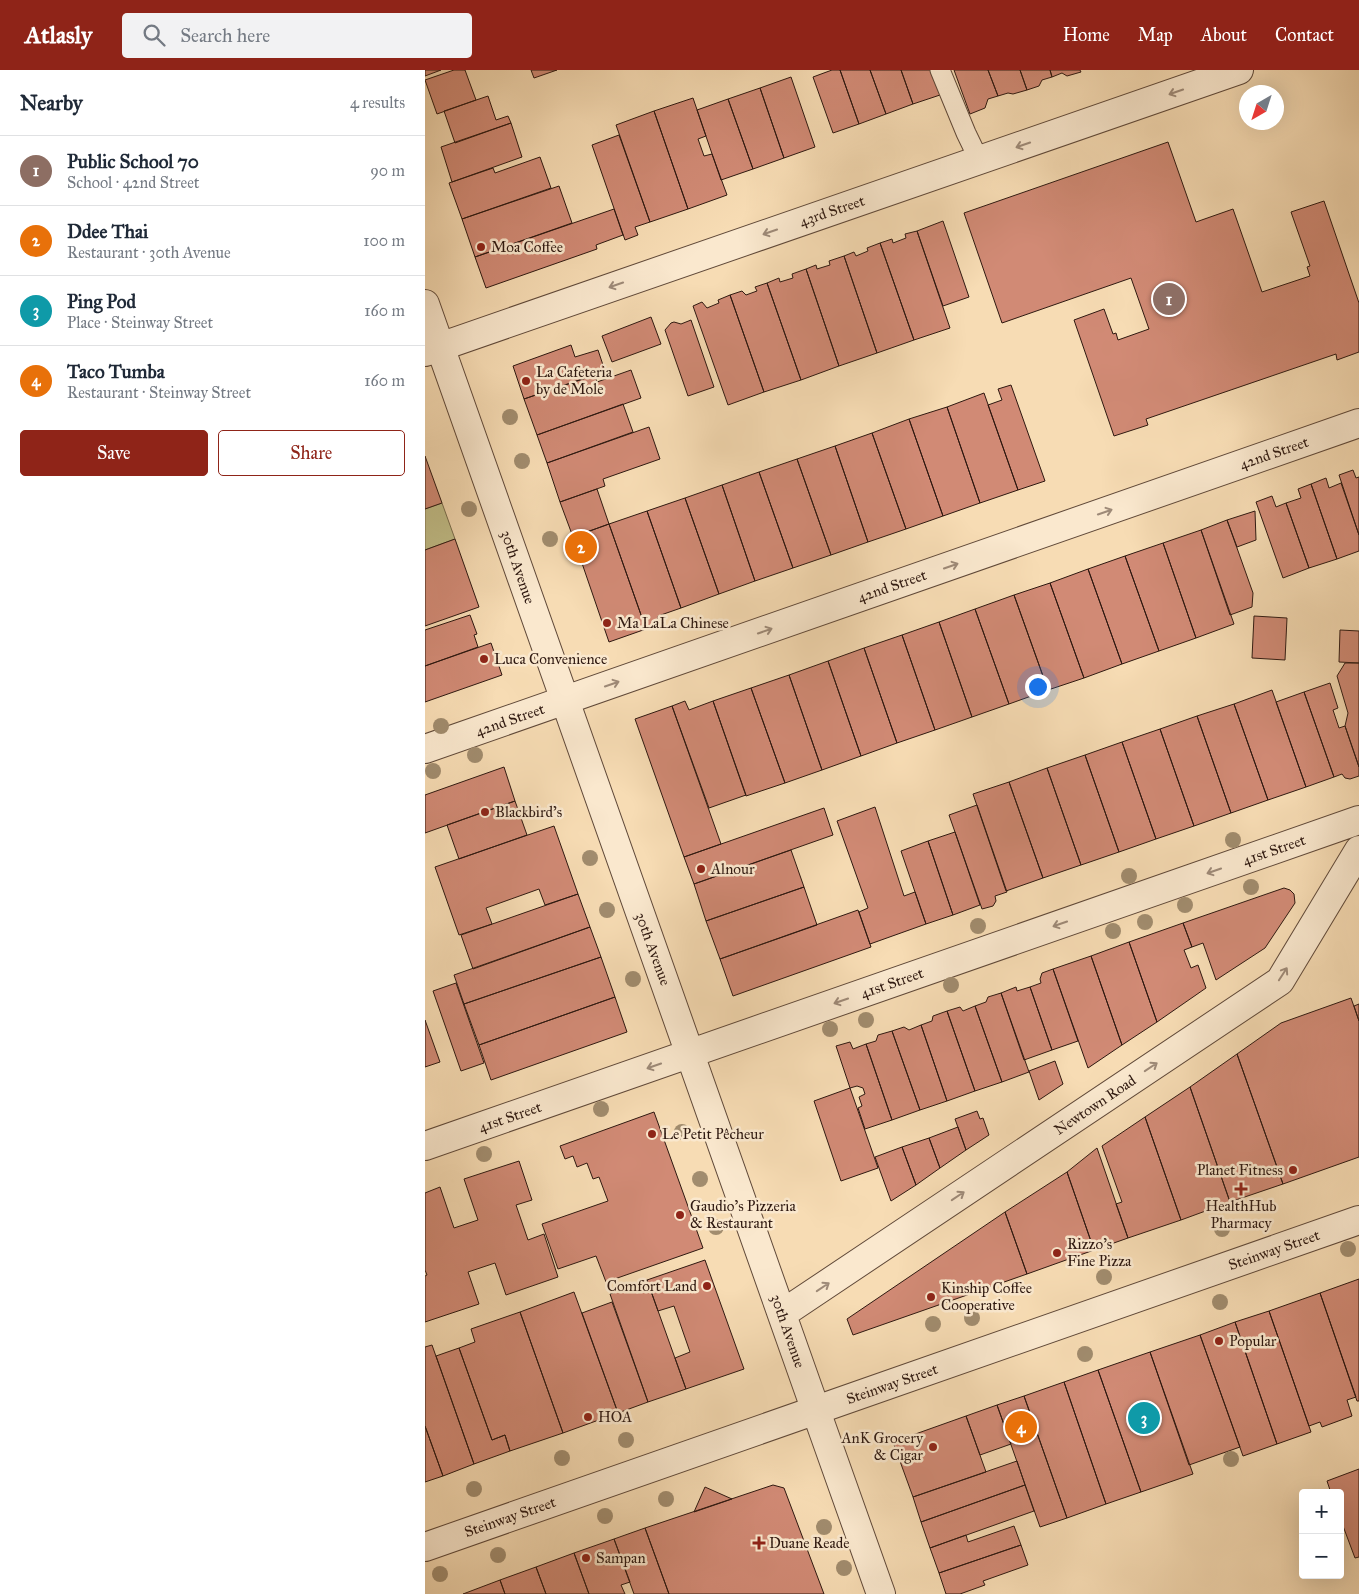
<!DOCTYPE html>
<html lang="en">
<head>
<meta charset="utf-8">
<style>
	body { margin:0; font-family:"IM FELL Great Primer",serif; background:#f2f2f3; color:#1f2937 }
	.controls { position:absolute; right:15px; bottom:15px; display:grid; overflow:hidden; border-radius:5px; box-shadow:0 5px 20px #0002 }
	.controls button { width:45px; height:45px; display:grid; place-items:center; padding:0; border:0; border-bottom:1px solid #e0e1e3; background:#fff; color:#1f2937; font:25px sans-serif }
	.compass { position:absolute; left:814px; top:15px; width:45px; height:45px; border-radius:50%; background:#fff; box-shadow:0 5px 20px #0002; rotate:219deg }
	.you { position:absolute; left:612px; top:616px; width:18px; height:18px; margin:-12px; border:4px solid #fff; border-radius:50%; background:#1a73e8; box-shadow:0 0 0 8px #1a73e833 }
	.badge { display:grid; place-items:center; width:32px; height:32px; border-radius:50%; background:#8f2418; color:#fff; font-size:16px; font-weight:700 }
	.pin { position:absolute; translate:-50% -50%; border:2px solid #fff; box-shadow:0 1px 5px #0006 }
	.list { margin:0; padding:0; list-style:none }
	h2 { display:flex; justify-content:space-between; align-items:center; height:65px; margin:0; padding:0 20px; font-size:21px }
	h2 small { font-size:16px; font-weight:400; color:#747a83 }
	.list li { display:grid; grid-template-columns:32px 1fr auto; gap:15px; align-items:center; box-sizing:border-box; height:70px; padding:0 20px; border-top:1px solid #e0e1e3 }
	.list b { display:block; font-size:19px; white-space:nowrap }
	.list p { margin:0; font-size:16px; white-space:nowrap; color:#747a83 }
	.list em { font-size:16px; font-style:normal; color:#747a83 }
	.actions { display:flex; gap:10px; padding:15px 20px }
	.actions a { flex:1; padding:11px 0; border:1px solid #8f2418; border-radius:5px; text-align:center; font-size:18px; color:#8f2418 }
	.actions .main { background:#8f2418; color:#fff }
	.icon { flex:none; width:28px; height:28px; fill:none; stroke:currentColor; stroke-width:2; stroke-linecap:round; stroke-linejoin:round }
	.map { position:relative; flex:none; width:934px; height:1524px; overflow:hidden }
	header { display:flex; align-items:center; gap:30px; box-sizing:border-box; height:70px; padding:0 25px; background:#8f2418; color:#fff }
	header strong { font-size:24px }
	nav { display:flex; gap:28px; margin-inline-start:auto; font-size:18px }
	.search { width:350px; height:45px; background:#f2f2f3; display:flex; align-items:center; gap:12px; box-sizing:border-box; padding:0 18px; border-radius:5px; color:#747a83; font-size:19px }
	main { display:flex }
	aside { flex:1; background:#fff }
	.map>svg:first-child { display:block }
	.green { fill:#c2bf89; stroke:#786c4c }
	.building { fill:#d18a75; stroke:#2e1810 }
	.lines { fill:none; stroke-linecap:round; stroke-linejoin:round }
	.service-casing { stroke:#604939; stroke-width:21 }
	.minor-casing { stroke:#604939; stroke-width:30 }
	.tertiary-casing { stroke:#604939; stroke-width:30 }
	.service { stroke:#fae8ce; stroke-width:19 }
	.minor { stroke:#fae8ce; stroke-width:28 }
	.tertiary { stroke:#fae8ce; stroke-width:28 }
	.tree { fill:#a18c6e }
	.oneway { stroke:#9e8a78 }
	.poi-dot { fill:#8f2418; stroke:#fae8ce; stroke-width:2 }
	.labels { text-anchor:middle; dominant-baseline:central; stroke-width:5; stroke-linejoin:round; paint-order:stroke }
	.street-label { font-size:15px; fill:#2e1810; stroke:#fae8ce }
	.poi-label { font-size:15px; fill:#2e1810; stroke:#fae8ce; text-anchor:start }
</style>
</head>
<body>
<header>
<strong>Atlasly</strong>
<div class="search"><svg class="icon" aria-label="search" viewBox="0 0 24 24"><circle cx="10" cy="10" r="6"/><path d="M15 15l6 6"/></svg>Search here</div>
<nav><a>Home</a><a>Map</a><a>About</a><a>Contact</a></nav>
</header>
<main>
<aside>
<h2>Nearby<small>4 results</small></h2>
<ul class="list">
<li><span class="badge" style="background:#8d6e63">1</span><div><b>Public School 70</b><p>School · 42nd Street</p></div><em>90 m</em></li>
<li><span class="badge" style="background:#e8710a">2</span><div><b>Ddee Thai</b><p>Restaurant · 30th Avenue</p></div><em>100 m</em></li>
<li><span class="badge" style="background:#0f9aa8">3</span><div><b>Ping Pod</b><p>Place · Steinway Street</p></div><em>160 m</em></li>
<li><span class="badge" style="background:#e8710a">4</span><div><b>Taco Tumba</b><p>Restaurant · Steinway Street</p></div><em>160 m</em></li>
</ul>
<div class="actions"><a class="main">Save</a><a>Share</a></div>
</aside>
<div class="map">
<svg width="934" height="1524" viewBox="0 0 934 1524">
	<rect width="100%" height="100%" fill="#f7dcb4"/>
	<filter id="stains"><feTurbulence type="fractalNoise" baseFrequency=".004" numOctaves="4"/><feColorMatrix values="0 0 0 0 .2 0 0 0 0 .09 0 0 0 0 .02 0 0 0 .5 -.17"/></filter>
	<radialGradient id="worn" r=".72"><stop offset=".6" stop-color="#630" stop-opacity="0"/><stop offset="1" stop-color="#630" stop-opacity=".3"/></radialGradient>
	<path class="green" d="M17,433l13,36 -30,11v-41z"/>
	<path class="building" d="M0,0h16l-16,6z
		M29,0h11l11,30 -39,14 -12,-34z
		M106,0h26l-23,8z
		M407,0h8l19,54 -26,9 -20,-56z
		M415,0h30l16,44 -27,10z
		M445,0h31l12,34 -27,10z
		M476,0h31l8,25 -27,9z
		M529,0h34l10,26 -10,3 -3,9 -15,6z
		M563,0h32l7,20 -14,4 -5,-1 -10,3z
		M595,0h30l2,7 -10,3 -3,6 -12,4z
		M625,0h30l1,2 -14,4 -5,-3 -10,4z
		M366,7l24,70 -31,11 -24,-70z
		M335,18l24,70 -31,11 -25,-70z
		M63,26l8,24 12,-4 3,7 -56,20 -11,-32z
		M268,28l13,38 -8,3 6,17 8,-2 15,41 -39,14 -34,-98z
		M303,29l25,70 -32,11 -24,-70z
		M229,41l34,98 -38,13 -34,-97z
		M86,53l11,34 -70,25 -11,-35z
		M194,65l31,87 -15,5 3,8 -13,5 -33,-95z
		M743,72l28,80 37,-13 29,83 48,-16 -3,-9 3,-1 -19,-54 33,-11 35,102v49l-22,8 -1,-6 -190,65 2,6 -34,11 -40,-116 30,-11 9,25 3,-1 2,7 31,-11 -18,-51 -129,45 -38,-110z
		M115,87l11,31 -89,31 -13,-36 44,-15 2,5z
		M134,116l13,37 -97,34 -13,-38z
		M189,139l9,26 -27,10 1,4 -111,39 -11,-31z
		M518,151l26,76 -26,9 -26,-75z
		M492,161l33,97 -36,12 -34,-97 12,-4 1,4 13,-5 -1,-4z
		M455,173l34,97 -37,13 -33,-97 10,-4 2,4 12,-5 -1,-3z
		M419,186l33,97 -38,13 -33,-97 10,-4 1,4 13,-4 -1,-4z
		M381,199l33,97 -38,14 -34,-97 12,-5 1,4 13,-4 -1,-4z
		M342,213l34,97 -37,12 -34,-97 12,-4 4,4 11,-4 -2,-4z
		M305,225l34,97 -36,13 -35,-99 9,-4 5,6 12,-5 -1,-3z
		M226,247l10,27 -49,18 -10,-26z
		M266,250l23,67 -26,9 -23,-66 6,-7 3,-1 7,2z
		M146,275l4,12 23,-7 7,21 -81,28 -11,-33z
		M206,300l10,28 -104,37 -13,-36 71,-24 2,7z
		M586,315l34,96 -27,9 -30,-85 14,-5 -4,-11z
		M559,323l34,97 -38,13 -33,-96z
		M198,334l10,28 -86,31 -10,-28z
		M522,337l33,96 -37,13 -34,-97z
		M484,349l34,97 -37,13 -34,-96z
		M224,357l11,32 -57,20 2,7 -45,16 -13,-39z
		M447,363l34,96 -38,13 -33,-96z
		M410,376l33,96 -37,13 -34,-96z
		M0,386l17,47 -17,6z
		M372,389l34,96 -38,13 -34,-96z
		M928,400l3,8 3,-1v58l-20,-60z
		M334,402l34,96 -38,13 -33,-96z
		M901,408l3,10 12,-5 18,52v16l-22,8 -26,-75z
		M886,414l26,75 -28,9 -23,-65 15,-5 -3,-9z
		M297,415l33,96 -36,13 -34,-96z
		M172,419l12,35 -36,13 -13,-35z
		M847,426l4,11 10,-4 23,65 -26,10 -27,-76z
		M260,428l34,96 -38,14 -34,-97z
		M222,441l34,97 -23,8v9l-12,4 -37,-105z
		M830,441l1,29 -19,7 -10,-27z
		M802,450l26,73 -1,14 -22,8 -29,-85z
		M184,454l37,105 -37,13 -36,-105z
		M776,460l33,94 -38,14 -33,-95z
		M30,469l24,68 -54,19v-76z
		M738,473l33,95 -37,13 -34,-95z
		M700,486l34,95 -37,13 -34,-95z
		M663,499l34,95 -38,14 -34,-95z
		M625,513l34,95 -36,12 -34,-95z
		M589,525l34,95 -39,14 -34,-95z
		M550,539l34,95 -37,13 -33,-95z
		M45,545l7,19 -3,1 4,12 -53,19v-36z
		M829,546l33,2 -2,42 -33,-2z
		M514,552l33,95 -37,13 -33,-95z
		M915,560l19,1v32l-20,-1z
		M477,565l33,95 -38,13 -33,-95z
		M66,573l11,32 -77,27v-36z
		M439,578l33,95 -36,13 -33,-95z
		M403,591l33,95 -39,14 -33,-95z
		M920,593h14v104l-14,-41 3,-13 -11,-37z
		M364,605l33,95 -37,13 -34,-95z
		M905,613l8,25 -5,2 6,18 6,-2 14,41v9l-9,3 -5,-1 -3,-4 -8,3 -30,-85z
		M326,618l34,95 -39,13 -33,-95z
		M847,620l34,97 -38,13 -34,-96z
		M879,622l30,85 -28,10 -30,-85z
		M260,631l4,9 24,-9 33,94 -37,13 -37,-102z
		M809,634l34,96 -37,13 -34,-97z
		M247,636l49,138 -37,13 -49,-138z
		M772,646l34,97 -37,13 -34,-97z
		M735,659l34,97 -38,13 -34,-97z
		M697,672l34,97 -37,13 -34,-97z
		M660,685l34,97 -38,13 -34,-97z
		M79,697l11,34 -90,32v-38z
		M622,698l34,97 -38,13 -34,-96z
		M584,712l34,96 -37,13 -33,-97z
		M90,731l12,34 -68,24 -12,-34z
		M552,735l30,87 -12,4 1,5 -3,5 -11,3 -33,-94z
		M450,737l29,89 11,-4 11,32 -56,20 -11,-32 9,-4 -31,-87z
		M399,738l9,27 -139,49 -10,-27z
		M129,756l24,68 -33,11 -6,-16 -53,19 6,16 -33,11 -24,-68z
		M530,762l25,73 -27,10 -25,-74z
		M503,771l25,74 -27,9 -25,-73z
		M366,780l13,37 -98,34 -12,-37z
		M379,817l13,38 -97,34 -14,-38z
		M859,818l6,2 4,4 1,9 -30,45 -49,32 -13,-37 -11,4 -9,-24z
		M153,824l12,33 -117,42 -12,-34z
		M433,840l13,37 -138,49 -13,-37z
		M758,853l9,24 -8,3 7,18 7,-3 8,23 -49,34 -28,-80z
		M165,857l11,30 -137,47 -10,-29z
		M704,872l28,80 -35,23 -31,-89z
		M666,886l31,89 -34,23 -35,-99z
		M176,887l14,40 -136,48 -15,-41z
		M628,899l25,72 -26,9 -22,-63 11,-4 -1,-4 2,-6z
		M31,913l28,80 -23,8 -28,-80z
		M591,917l1,4 13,-4 22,63 -28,10 -23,-67z
		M576,923l28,79 -27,10 -27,-76 11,-4 2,-5z
		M190,927l12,35 -136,48 -12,-35z
		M926,928l8,23v136l-76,27 -46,-130 44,-31z
		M934,934v17l-5,-15z
		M550,936l27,76 -27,9 -28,-80 13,-4 3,4z
		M522,941l28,80 -28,10 -26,-76 11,-4 1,-5z
		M0,950l15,42 -15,5z
		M496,955l26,76 -27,9 -28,-79 12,-4 5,3z
		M467,961l28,79 -28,10 -26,-76 10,-3 2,-6z
		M425,972l3,7 13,-5 26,76 -27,9 -7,-21 4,-2 -3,-9 6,-3 -2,-6 -6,-2 -7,2 -14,-42z
		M812,984l46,130 -53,18 -40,-115z
		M630,991l8,23 -24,16 -10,-29z
		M765,1017l40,115 -49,18 -36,-103z
		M425,1018l28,80 -37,13 -27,-80z
		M552,1041l3,8 3,-1 6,17 -23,15 -11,-31z
		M229,1042l49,136 -97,34 -10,-26 -38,13 -16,-45 66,-23 -9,-24 -6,2 -6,-16 -10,4 -4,-11 -8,3 -5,-13z
		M720,1047l36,103 -53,18 -12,-34 6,-2 -20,-56z
		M533,1057l8,23 -26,18 -11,-30z
		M504,1068l11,30 -24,17 -14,-38z
		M477,1077l14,38 -25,16 -16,-44z
		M672,1078l31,90 -34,12 -27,-78z
		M94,1091l13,39 -16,5 12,35 16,-6 14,43 -52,18 -11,-32 -27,9 11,32 -54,18v-46l2,-1 -2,-5v-77l15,-6 14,41 24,-8 -14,-41z
		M642,1102l27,78 -67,24 -22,-62z
		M580,1142l22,62 -174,61 -6,-16z
		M280,1190l39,109 -58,20 -11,-31 15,-6 -16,-46 -16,5 -11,-31z
		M934,1209v122h-2l-37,-108z
		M222,1210l39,109 -38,13 -38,-108z
		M149,1222l44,121 -55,20 -43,-121z
		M895,1223l36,104 -9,3 5,16 -30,11 -2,-5 -11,4 -40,-115z
		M187,1232l36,100 -30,11 -36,-100z
		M844,1241l42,121 -34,12 -42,-122z
		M95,1242l43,121 -53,18 -5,-16 -13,5 -33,-92 16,-6 -4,-13z
		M810,1252l42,122 -34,12 -43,-121z
		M775,1265l40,112 -51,18 -39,-113z
		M7,1275l42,119 -31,12 -18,-50v-79z
		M34,1278l33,92 13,-5 5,16 -36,13 -38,-108z
		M725,1282l43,122 -52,18 -43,-122z
		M673,1300l43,122 -35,12 -42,-122z
		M639,1312l42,122 -39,14 -43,-122z
		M599,1326l43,122 -27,9 -43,-122z
		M572,1335l14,39 -31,11 -14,-39z
		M541,1346l20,56 -73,25 -20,-55z
		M0,1356l18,50 -18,6z
		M592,1391l8,24 -104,37 -8,-25z
		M934,1399v88l-4,1 -15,-40v-25h-9l-4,-12z
		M348,1415l11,3 40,106h-155l-24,-66z
		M600,1415l9,26 -104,37 -9,-26z
		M280,1417l27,12 -38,13z
		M589,1456l7,19 -82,28 -9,-25 36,-13 2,7z
		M220,1458l24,66h-35l-20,-55z
		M189,1469l16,43 -9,3 4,9h-36l-15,-41z
		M596,1475l7,20 -45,16 2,4 -25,9h-14l-7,-21z
		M149,1483l15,41h-43l-10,-27z
		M111,1497l10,27h-41l-5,-14z
		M75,1510l5,14h-42z"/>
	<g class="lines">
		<defs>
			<path id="service" d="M515,0l26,63 13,27"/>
			<path id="minor" d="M0,234l391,1107
				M0,282l814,-282
				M0,679l934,-326
				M0,1076l934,-326
				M357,1244l498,-333 79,-131"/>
			<path id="tertiary" d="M391,1341l65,183
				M0,1477l934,-327"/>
		</defs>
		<use href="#service" class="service-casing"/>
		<use href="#minor" class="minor-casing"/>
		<use href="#tertiary" class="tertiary-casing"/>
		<use href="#service" class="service"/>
		<use href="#minor" class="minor"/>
		<use href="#tertiary" class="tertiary"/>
	</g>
	<g class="tree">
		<circle cx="85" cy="347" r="8"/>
		<circle cx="97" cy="391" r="8"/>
		<circle cx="44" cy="439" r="8"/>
		<circle cx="125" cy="469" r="8"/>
		<circle cx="16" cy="656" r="8"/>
		<circle cx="50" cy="685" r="8"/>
		<circle cx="8" cy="701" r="8"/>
		<circle cx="808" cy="770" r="8"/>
		<circle cx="165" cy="788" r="8"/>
		<circle cx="704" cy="806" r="8"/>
		<circle cx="826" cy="817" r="8"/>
		<circle cx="760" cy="835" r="8"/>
		<circle cx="182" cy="840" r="8"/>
		<circle cx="720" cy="852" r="8"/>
		<circle cx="553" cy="856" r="8"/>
		<circle cx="688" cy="861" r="8"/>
		<circle cx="208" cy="909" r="8"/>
		<circle cx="526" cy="915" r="8"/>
		<circle cx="441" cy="950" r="8"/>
		<circle cx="405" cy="959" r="8"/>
		<circle cx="176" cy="1039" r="8"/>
		<circle cx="257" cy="1062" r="8"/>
		<circle cx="59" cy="1084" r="8"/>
		<circle cx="275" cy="1109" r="8"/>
		<circle cx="291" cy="1157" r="8"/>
		<circle cx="797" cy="1159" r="8"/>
		<circle cx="923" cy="1179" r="8"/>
		<circle cx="679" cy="1207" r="8"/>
		<circle cx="795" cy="1232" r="8"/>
		<circle cx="547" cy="1248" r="8"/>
		<circle cx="508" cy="1254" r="8"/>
		<circle cx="660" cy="1284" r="8"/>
		<circle cx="201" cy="1370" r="8"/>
		<circle cx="137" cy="1388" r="8"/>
		<circle cx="806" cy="1389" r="8"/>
		<circle cx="49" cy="1419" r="8"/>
		<circle cx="241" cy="1429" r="8"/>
		<circle cx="180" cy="1446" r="8"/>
		<circle cx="399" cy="1457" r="8"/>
		<circle cx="73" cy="1485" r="8"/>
		<circle cx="419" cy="1498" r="8"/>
		<circle cx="15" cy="1504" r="8"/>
	</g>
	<defs><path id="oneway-shaft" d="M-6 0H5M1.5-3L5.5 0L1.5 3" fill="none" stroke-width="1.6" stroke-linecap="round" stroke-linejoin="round" transform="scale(1.25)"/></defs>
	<g class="oneway">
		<use href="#oneway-shaft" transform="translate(751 22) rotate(161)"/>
		<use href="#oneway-shaft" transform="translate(598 75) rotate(161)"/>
		<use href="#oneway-shaft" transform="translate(345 162) rotate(161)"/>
		<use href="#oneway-shaft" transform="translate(191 215) rotate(161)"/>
		<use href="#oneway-shaft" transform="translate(680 442) rotate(-19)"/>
		<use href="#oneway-shaft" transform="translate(526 496) rotate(-19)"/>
		<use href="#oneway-shaft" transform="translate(340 561) rotate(-19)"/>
		<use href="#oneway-shaft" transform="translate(187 614) rotate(-19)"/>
		<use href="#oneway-shaft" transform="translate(789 801) rotate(161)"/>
		<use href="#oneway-shaft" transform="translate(635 854) rotate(161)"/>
		<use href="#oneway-shaft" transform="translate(858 904) rotate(-57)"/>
		<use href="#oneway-shaft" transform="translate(416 931) rotate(161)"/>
		<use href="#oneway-shaft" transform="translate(229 996) rotate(161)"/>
		<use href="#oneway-shaft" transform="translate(726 997) rotate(-34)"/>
		<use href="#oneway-shaft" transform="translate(533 1126) rotate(-34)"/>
		<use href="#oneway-shaft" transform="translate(398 1217) rotate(-34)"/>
	</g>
	<g class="poi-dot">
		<circle cx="56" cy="177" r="5"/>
		<circle cx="101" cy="311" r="5"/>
		<circle cx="182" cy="553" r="5"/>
		<circle cx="59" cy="589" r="5"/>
		<circle cx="60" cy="742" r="5"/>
		<circle cx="276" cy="799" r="5"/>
		<circle cx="227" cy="1064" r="5"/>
		<circle cx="868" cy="1100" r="5"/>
		<path d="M813.5 1111.5h5v5h5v5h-5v5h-5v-5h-5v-5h5z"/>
		<circle cx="255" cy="1145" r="5"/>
		<circle cx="632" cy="1183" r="5"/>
		<circle cx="282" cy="1216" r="5"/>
		<circle cx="506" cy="1227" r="5"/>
		<circle cx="794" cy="1271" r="5"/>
		<circle cx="163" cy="1347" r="5"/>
		<circle cx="508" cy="1377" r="5"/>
		<path d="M331.5 1465.5h5v5h5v5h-5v5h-5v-5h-5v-5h5z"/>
		<circle cx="161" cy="1488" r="5"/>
	</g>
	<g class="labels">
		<g class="street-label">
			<text transform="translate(407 141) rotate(-19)">43rd Street</text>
			<text transform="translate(849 383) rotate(-19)">42nd Street</text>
			<text transform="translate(93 497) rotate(71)">30th Avenue</text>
			<text transform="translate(467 516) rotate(-19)">42nd Street</text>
			<text transform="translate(85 650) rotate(-19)">42nd Street</text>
			<text transform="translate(849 780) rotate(-19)">41st Street</text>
			<text transform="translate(228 879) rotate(70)">30th Avenue</text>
			<text transform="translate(467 913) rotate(-19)">41st Street</text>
			<text transform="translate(670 1035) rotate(-34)">Newtown Road</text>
			<text transform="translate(85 1047) rotate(-19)">41st Street</text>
			<text transform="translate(849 1180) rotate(-19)">Steinway Street</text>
			<text transform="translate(363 1261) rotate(71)">30th Avenue</text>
			<text transform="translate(467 1314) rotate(-19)">Steinway Street</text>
			<text transform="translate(85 1447) rotate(-19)">Steinway Street</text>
		</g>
		<g class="poi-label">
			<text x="66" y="177">Moa Coffee</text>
			<text x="111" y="302">La Cafeteria<tspan x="111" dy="17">by de Mole</tspan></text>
			<text x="192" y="553">Ma LaLa Chinese</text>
			<text x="69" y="589">Luca Convenience</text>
			<text x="70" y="742">Blackbird's</text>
			<text x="286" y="799">Alnour</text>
			<text x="237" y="1064">Le Petit Pêcheur</text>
			<text x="858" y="1100" text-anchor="end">Planet Fitness</text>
			<text x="265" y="1136">Gaudio's Pizzeria<tspan x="265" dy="17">&amp; Restaurant</tspan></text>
			<text x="816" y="1136" text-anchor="middle">HealthHub<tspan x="816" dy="17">Pharmacy</tspan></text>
			<text x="642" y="1174">Rizzo's<tspan x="642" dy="17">Fine Pizza</tspan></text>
			<text x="272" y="1216" text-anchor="end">Comfort Land</text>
			<text x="516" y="1218">Kinship Coffee<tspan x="516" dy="17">Cooperative</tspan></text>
			<text x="804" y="1271">Popular</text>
			<text x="173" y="1347">HOA</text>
			<text x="498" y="1368" text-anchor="end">AnK Grocery<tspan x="498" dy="17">&amp; Cigar</tspan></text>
			<text x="344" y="1473">Duane Reade</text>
			<text x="171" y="1488">Sampan</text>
		</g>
	</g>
	<rect width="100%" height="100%" filter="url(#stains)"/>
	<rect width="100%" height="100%" fill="url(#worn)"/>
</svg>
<div class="controls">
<button>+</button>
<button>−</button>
</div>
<svg class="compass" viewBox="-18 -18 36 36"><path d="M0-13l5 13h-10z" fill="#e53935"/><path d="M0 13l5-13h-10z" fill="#747a83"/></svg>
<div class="you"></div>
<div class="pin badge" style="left:744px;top:229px;background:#8d6e63">1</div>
<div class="pin badge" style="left:156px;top:477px;background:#e8710a">2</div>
<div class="pin badge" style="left:719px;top:1348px;background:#0f9aa8">3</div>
<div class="pin badge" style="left:596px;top:1357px;background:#e8710a">4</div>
</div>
</main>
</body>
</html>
